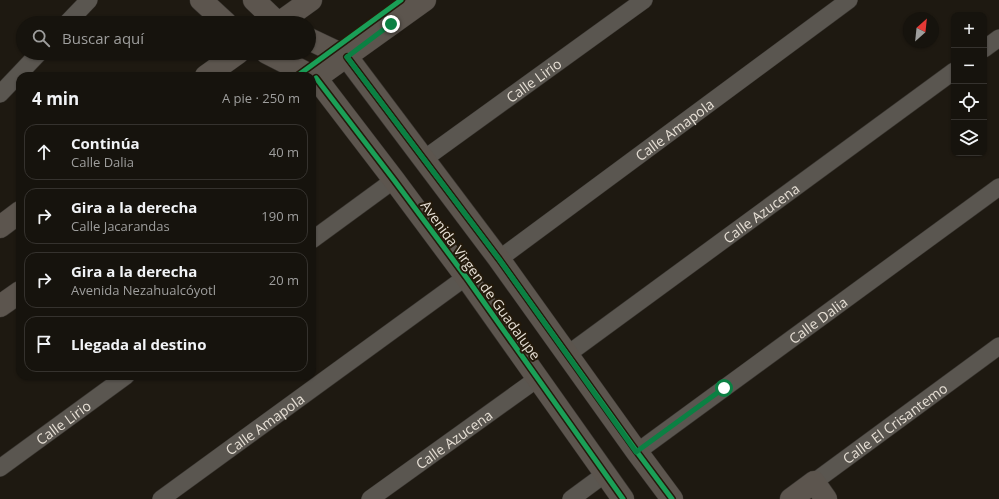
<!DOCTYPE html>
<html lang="es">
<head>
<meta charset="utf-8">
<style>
	body { margin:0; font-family:"Open Sans",sans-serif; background:#1f1c16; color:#f1f3f6 }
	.controls { position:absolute; right:12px; top:12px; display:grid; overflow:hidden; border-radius:8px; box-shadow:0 1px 3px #0004 }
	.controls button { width:36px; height:36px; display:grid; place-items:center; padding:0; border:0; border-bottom:1px solid #35322e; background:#16130d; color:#f1f3f6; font:20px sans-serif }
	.compass { position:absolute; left:903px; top:12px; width:36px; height:36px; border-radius:50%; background:#16130d; box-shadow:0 1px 3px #0004; rotate:27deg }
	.stop { position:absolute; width:12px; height:12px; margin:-9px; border:3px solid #0b8043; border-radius:50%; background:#fff }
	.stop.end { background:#0b8043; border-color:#fff; box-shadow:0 1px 4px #0008 }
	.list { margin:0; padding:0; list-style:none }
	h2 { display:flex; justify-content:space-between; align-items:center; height:52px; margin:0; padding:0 16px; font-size:17px }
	h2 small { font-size:13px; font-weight:400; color:#9e9e9d }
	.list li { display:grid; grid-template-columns:26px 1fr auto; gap:12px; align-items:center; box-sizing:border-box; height:56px; margin:0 8px 8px; padding:0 8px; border:1px solid #35322e; border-radius:12px }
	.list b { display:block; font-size:15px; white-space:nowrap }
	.list p { margin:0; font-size:13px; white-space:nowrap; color:#9e9e9d }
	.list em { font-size:13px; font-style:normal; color:#9e9e9d }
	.icon { flex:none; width:22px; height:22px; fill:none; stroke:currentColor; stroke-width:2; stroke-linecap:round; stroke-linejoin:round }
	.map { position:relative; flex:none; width:999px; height:499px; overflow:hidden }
	.search { position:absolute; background:#16130d; box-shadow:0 1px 3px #0004; left:16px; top:16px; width:300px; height:44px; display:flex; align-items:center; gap:10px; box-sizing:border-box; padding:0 14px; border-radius:22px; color:#9e9e9d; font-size:15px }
	.panel { position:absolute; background:#16130d; box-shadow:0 1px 3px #0004; left:16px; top:72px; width:300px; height:308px; border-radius:12px }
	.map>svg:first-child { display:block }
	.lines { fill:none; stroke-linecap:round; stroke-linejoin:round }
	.minor-casing { stroke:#38342f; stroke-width:18 }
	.secondary-casing { stroke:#38342f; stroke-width:23 }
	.minor { stroke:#5a5650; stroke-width:17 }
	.secondary { stroke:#5c554e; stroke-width:22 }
	.cycleway-casing { stroke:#241a0b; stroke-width:8 }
	.cycleway { stroke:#1a9f57; stroke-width:5 }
	.route { stroke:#0b8043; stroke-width:5 }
	.labels { text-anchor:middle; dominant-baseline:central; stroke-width:4; stroke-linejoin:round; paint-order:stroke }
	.street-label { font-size:14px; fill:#e6dfd5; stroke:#241a0b }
</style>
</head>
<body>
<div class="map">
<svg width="999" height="499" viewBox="0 0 999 499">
	<rect width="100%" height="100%" fill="#1e1911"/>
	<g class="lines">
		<defs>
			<g id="minor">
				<path d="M67,23l22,-23"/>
				<path d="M984,49l15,-11"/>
				<path d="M0,94l39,-41"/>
				<path id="s1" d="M424,159l220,-159"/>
				<path d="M312,240l82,-60"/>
				<path id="s2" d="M499,259l350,-259"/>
				<path id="s3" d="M568,354l386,-283"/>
				<path id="s4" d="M637,452l362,-265"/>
				<path id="s5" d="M0,468l126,-92"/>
				<path id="s6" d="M814,482l185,-136"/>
				<path id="s7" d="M161,499l305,-222"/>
				<path id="s8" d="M370,499l167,-120"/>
				<path d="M571,499l34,-25"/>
			</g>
			<path id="secondary" d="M201,0l25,23
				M254,0l24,23
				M279,23l32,-23
				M309,39l38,18 152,202 138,193 35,47
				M267,53l49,25 78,102 72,97 157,222
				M206,76l32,-23
				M312,81l113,-81
				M0,227l20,-15
				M0,306l20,-14
				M791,499l23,-17 12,17"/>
		</defs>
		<use href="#minor" class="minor-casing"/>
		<use href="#secondary" class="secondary-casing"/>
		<use href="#minor" class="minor"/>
		<use href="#secondary" class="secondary"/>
		<defs>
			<path id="cycleway" d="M347,57l152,202 138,193 35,47
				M297,76l104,-76
				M316,78l78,102 72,97 157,222"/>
		</defs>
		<use href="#cycleway" class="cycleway-casing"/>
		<use href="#cycleway" class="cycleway"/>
	</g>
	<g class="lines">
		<path class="route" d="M391,24l-44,33 152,202 137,193 88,-64"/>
	</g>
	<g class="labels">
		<g class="street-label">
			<text stroke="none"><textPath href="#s1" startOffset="135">Calle Lirio</textPath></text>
			<text stroke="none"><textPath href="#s2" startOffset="218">Calle Amapola</textPath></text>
			<text stroke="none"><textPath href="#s3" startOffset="239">Calle Azucena</textPath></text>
			<text transform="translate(481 280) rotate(54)">Avenida Virgen de Guadalupe</text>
			<text stroke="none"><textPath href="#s4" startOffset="224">Calle Dalia</textPath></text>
			<text stroke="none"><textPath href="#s5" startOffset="78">Calle Lirio</textPath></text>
			<text stroke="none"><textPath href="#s7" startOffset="128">Calle Amapola</textPath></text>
			<text stroke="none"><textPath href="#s6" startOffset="100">Calle El Crisantemo</textPath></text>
			<text stroke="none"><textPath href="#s8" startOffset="103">Calle Azucena</textPath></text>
		</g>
	</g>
</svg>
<div class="controls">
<button>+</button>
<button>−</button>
<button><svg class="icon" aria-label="locate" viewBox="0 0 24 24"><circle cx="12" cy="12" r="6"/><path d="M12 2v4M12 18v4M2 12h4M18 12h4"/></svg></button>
<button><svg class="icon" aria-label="layers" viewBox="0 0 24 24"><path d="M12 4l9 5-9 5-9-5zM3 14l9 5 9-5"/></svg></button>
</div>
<svg class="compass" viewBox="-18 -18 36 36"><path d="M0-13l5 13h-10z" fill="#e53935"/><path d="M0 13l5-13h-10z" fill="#9e9e9d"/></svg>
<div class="stop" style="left:724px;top:388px"></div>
<div class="stop end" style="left:391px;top:24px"></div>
<div class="search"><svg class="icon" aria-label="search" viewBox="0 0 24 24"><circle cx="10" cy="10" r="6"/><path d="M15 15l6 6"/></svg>Buscar aquí</div>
<section class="panel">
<h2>4 min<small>A pie · 250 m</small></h2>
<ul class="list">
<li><svg class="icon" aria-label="ahead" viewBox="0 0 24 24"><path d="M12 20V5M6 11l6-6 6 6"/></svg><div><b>Continúa</b><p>Calle Dalia</p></div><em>40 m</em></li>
<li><svg class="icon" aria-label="right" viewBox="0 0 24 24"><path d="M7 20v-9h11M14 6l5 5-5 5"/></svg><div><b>Gira a la derecha</b><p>Calle Jacarandas</p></div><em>190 m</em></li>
<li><svg class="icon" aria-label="right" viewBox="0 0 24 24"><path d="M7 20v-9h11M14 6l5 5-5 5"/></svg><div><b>Gira a la derecha</b><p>Avenida Nezahualcóyotl</p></div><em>20 m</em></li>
<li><svg class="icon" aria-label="arrive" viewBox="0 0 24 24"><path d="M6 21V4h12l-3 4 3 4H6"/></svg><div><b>Llegada al destino</b></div></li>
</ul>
</section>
</div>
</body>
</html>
